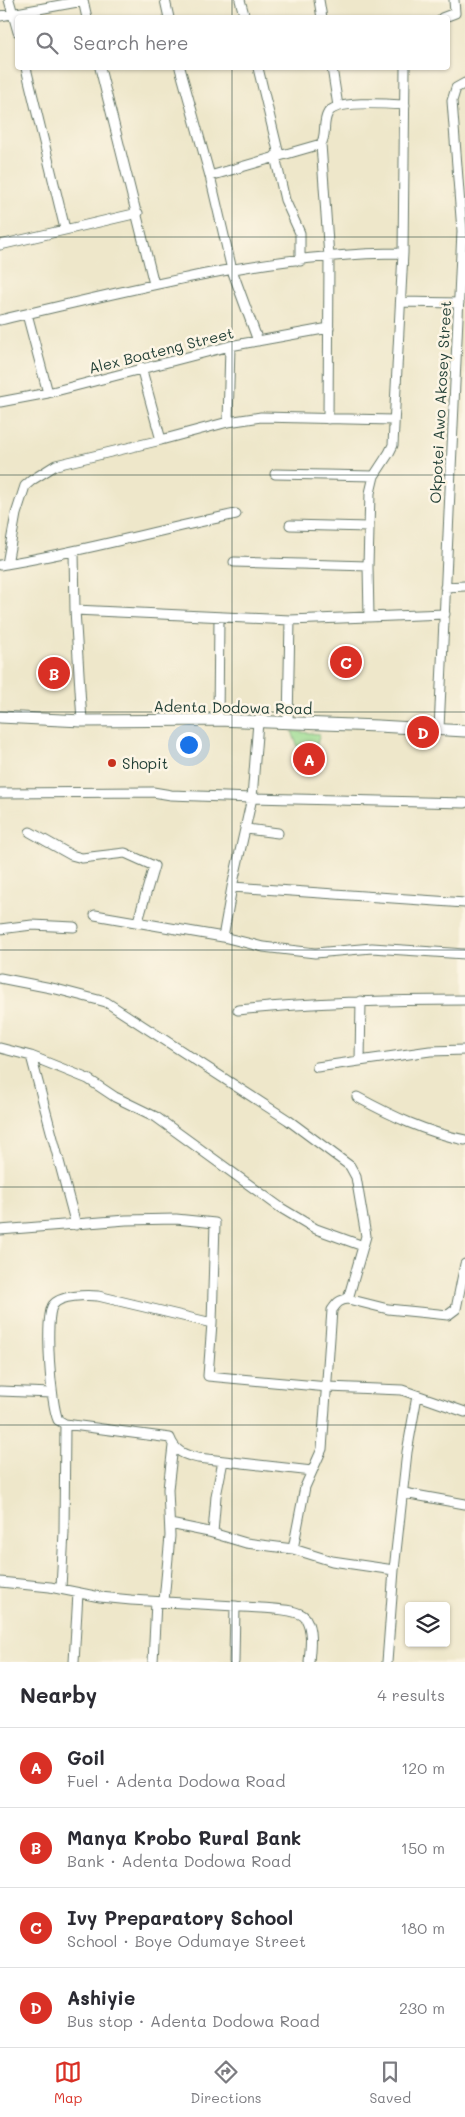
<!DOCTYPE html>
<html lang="en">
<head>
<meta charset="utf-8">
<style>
	body { margin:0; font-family:Mali,sans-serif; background:#f7f7f7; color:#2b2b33 }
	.controls { position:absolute; right:15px; bottom:15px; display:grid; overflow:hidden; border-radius:5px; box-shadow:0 1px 4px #0004 }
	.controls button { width:45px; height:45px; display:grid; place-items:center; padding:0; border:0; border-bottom:1px solid #e1e1e2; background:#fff; color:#2b2b33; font:25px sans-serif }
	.you { position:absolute; left:188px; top:744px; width:18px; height:18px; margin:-12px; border:4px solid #fff; border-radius:50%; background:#1a73e8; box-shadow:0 0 0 8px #1a73e833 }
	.badge { display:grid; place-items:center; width:32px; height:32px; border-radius:50%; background:#d93025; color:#fff; font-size:16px; font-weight:700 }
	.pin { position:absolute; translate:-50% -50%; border:2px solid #fff; box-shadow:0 1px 5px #0006 }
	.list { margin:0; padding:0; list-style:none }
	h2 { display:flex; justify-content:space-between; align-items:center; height:65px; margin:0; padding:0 20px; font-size:21px }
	h2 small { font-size:16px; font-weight:400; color:#7c7c81 }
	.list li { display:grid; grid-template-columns:32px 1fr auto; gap:15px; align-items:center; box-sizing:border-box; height:80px; padding:0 20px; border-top:1px solid #e1e1e2 }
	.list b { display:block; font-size:19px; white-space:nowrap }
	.list p { margin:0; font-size:16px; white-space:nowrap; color:#7c7c81 }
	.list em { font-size:16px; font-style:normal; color:#7c7c81 }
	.icon { flex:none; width:28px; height:28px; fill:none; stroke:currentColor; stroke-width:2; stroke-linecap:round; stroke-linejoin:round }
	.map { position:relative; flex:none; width:465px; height:1662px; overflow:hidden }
	.search { position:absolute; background:#fff; box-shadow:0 1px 4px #0004; left:15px; right:15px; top:15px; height:55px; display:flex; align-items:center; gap:12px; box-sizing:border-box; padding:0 18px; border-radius:5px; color:#7c7c81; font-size:19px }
	.sheet { height:385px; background:#fff }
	nav { display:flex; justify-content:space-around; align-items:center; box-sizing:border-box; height:70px; border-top:1px solid #e1e1e2; background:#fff; font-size:14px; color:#7c7c81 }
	nav a { display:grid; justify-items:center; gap:2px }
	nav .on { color:#d93025 }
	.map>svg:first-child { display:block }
	.green { fill:#9bdb91; stroke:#5d8c62 }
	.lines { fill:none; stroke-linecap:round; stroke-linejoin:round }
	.minor-casing { stroke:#677868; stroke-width:11 }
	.major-casing { stroke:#677868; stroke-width:13 }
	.minor { stroke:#fff; stroke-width:9 }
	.major { stroke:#fff; stroke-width:11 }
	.grid { fill:none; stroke:#1f3d34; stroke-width:1; stroke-opacity:0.55 }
	.poi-dot { fill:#c8321e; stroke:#fcf5e5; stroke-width:2 }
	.labels { text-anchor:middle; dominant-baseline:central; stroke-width:5; stroke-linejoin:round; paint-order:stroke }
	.street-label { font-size:15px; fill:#1f3d34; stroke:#fcf5e5 }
	.poi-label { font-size:15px; fill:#1f3d34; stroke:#fcf5e5; text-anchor:start }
</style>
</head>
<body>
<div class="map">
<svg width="465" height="1662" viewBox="0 0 465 1662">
	<rect width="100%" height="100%" fill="#fcf5e5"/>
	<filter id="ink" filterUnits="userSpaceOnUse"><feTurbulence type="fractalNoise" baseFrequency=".02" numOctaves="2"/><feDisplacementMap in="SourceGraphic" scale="10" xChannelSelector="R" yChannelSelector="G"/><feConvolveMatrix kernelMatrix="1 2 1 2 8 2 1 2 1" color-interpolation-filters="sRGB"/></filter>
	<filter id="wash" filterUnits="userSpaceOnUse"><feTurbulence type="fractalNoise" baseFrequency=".0096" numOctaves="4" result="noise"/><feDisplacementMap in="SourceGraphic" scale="20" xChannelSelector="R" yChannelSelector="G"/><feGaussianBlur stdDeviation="1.12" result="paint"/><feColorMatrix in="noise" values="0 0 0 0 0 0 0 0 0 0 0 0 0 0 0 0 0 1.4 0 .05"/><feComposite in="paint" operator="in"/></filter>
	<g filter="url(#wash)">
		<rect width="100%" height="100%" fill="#eee7ca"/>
		<path class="green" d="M292,731l28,3 -5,16 -17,-2z"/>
	</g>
	<g filter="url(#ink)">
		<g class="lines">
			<defs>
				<path id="minor" d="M9,0l9,32
					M83,0l4,18
					M165,0l4,18
					M240,0l5,18
					M319,0l3,18
					M0,16l83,-15
					M442,18l13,-5 -1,-13
					M26,68l39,161
					M100,68l54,216
					M180,68l30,108 22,94 26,71
					M258,68l21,87
					M332,68l6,38
					M321,144c6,-9 1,-21 7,-31 7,-13 61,-9 77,-8
					M275,156l10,44 15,33v28
					M210,176l111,-32 8,113 -1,162
					M0,245l138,-32
					M401,302l58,1
					M27,314l21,79
					M0,320c132,-30 266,-67 403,-67
					M141,367l20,73
					M0,402l48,-9 182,-47 99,-18
					M228,422l2,-76
					M275,474l99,2
					M290,525l78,2
					M74,551l1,59 7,111
					M234,562l134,4
					M7,564l9,-50 9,-28 7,-6 24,-15 105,-25 67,-18 33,-5 132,3
					M0,565c79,-12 157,-35 236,-51
					M445,587l20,-1
					M75,610l215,10 155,-6
					M369,617l-1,-51 2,-73 4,-17 15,-23 4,-8 10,-192 2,-185
					M218,720l1,-103
					M258,722l-6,76 -20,89 233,16
					M288,723l2,-103
					M439,729l23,-498 -10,-130 4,-13 9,-5
					M0,793l153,-1 18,3 81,3 213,5
					M247,829l31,4
					M30,832l41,23 11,3 43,-5 29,13 -16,55
					M232,887l-9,50 40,10 52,6 57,-5 93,6
					M95,915l128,22
					M0,929l32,-4 42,2
					M0,978l56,11 50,13 182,118 62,46 6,11 10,59 -18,63
					M238,1010c76,-8 151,-10 227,-10
					M0,1048l31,8 57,23 27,18 41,20 125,91 35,21 47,17
					M31,1056l45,169
					M360,1061l1,-60
					M317,1067l113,-16 35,-1
					M357,1097c35,19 68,35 108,43
					M0,1230l126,-10 50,-1 39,4 -3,100 -4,53 120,11 74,3 63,22
					M0,1391l52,2
					M65,1424l105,14c5,14 15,17 28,20l114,13
					M404,1493l61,11
					M170,1524l39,8 37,11 47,6 39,12 62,9
					M213,1533l3,-37 7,-35
					M293,1549l12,-62 17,-38 10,-139c5,-7 7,-10 16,-11l40,10 60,6 8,-6 9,-45
					M0,1582l50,5 50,10 31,3 104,6c16,3 65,0 71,13 7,12 4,30 3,43
					M61,1588l3,-56 1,-108 -7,-4c-7,-16 -14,-102 -5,-115 7,-10 34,-10 45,-9l114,27
					M164,1601l6,-65 -2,-47 5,-43
					M74,1662l4,-69
					M153,1662l3,-60
					M234,1662l1,-56
					M387,1662l7,-92 13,-118 10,-56"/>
				<path id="major" d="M0,717l82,4 136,-1 160,6 87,5"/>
			</defs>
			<use href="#minor" class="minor-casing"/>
			<use href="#major" class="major-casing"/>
			<use href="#minor" class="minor"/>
			<use href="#major" class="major"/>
		</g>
	</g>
	<path class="grid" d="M232,0v18M232,68v1594M0,237h465M0,475h465M0,712h465M0,950h465M0,1187h465M0,1425h465"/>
	<circle class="poi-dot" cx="112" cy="763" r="5"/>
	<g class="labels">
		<g class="street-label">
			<text transform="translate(161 350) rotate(-14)">Alex Boateng Street</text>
			<text transform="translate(440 402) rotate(-87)">Okpotei Awo Akosey Street</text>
			<text transform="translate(233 707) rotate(1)">Adenta Dodowa Road</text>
		</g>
		<g class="poi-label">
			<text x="122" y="763">Shopit</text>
		</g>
	</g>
</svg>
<div class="controls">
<button><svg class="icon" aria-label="layers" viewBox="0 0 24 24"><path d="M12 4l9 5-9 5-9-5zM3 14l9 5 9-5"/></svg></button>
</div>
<div class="you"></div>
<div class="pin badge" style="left:309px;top:759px">A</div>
<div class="pin badge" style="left:54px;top:673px">B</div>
<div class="pin badge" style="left:346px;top:662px">C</div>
<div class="pin badge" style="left:423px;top:732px">D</div>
<div class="search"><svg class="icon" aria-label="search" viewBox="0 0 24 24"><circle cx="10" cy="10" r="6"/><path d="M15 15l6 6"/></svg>Search here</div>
</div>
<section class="sheet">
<h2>Nearby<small>4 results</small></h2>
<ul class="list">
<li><span class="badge">A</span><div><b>Goil</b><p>Fuel · Adenta Dodowa Road</p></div><em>120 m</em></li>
<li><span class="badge">B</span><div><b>Manya Krobo Rural Bank</b><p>Bank · Adenta Dodowa Road</p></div><em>150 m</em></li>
<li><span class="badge">C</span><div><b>Ivy Preparatory School</b><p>School · Boye Odumaye Street</p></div><em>180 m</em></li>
<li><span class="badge">D</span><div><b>Ashiyie</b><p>Bus stop · Adenta Dodowa Road</p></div><em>230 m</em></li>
</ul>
</section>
<nav>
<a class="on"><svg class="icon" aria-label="map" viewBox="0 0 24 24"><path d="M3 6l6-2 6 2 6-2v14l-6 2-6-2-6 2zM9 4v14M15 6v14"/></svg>Map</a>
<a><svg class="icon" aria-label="directions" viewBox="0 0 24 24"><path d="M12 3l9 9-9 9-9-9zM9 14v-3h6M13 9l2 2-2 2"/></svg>Directions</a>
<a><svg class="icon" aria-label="saved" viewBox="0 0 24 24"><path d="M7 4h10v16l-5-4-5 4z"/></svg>Saved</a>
</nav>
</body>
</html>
